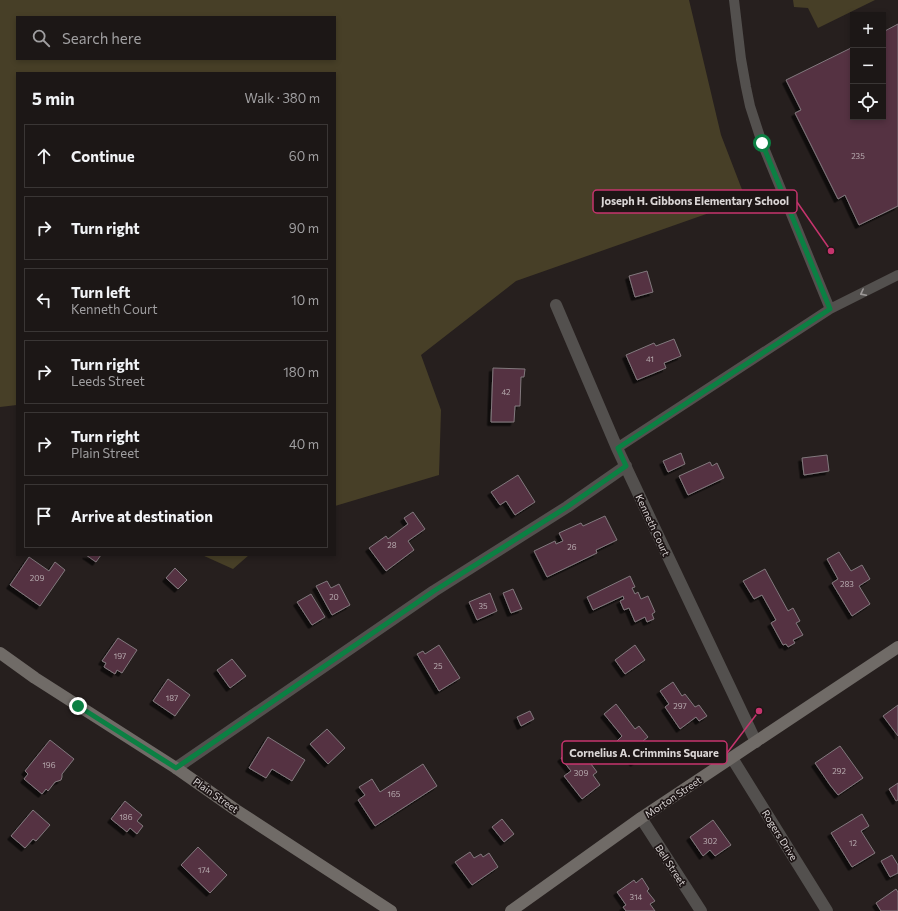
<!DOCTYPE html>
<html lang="en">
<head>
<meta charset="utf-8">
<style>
	body { margin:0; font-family:Commissioner,sans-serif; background:#25201f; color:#f1f3f6 }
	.controls { position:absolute; right:12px; top:12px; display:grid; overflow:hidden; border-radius:0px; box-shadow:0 2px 6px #0003 }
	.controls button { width:36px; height:36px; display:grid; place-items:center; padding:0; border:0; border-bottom:1px solid #3a3635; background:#1c1716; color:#f1f3f6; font:20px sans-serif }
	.stop { position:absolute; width:12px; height:12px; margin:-9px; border:3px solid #0b8043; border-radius:50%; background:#fff }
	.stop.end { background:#0b8043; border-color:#fff; box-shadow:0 1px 4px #0008 }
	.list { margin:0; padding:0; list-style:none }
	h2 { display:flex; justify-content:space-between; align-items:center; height:52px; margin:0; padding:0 16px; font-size:17px }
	h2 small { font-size:13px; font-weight:400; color:#a09fa1 }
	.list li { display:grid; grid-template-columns:26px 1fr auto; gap:12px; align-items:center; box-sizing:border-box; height:64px; margin:0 8px 8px; padding:0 8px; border:1px solid #3a3635; border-radius:0px }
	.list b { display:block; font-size:15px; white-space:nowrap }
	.list p { margin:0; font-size:13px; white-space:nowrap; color:#a09fa1 }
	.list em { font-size:13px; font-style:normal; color:#a09fa1 }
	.icon { flex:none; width:22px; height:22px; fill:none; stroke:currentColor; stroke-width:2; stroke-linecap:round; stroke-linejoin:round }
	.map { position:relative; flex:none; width:898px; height:911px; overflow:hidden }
	.search { position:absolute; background:#1c1716; box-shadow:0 2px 6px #0003; left:16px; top:16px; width:320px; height:44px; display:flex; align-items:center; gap:10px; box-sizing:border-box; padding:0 14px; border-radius:0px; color:#a09fa1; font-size:15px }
	.panel { position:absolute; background:#1c1716; box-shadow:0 2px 6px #0003; left:16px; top:72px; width:320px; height:484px; border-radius:0px }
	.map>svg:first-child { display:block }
	.green { fill:#473f27; fill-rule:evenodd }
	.building { fill:#543143; stroke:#82797d; filter:url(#shadow) }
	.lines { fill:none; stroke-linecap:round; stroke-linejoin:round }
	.lane { stroke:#53504e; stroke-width:10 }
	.street { stroke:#53504e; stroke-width:12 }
	.secondary { stroke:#706b67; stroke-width:12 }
	.oneway { stroke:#9d9998 }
	.route { stroke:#0b8043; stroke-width:5 }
	.labels { text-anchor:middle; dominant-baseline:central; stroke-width:3.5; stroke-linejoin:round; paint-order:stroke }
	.number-label { font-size:8px; fill:#b8acb0 }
	.street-label { font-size:10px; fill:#dad5d5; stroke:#1d1515 }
	.leader { fill:none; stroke:#c6346d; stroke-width:1.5 }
	.callout-dot { fill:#c6346d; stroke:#1d1515; stroke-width:1.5 }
	.callout { fill:#1d1515; stroke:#c6346d; stroke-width:1.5 }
	.callout-label { font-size:11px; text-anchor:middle; font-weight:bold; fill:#dad5d5 }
</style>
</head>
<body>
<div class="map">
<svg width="898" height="911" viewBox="0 0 898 911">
	<defs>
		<filter id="shadow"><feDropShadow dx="-3.5" dy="3.5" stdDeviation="0" flood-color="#0009"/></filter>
	</defs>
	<rect width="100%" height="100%" fill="#261f1e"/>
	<path class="green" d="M0,0h689l32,135 25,65 -230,81 -95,74 20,55 -2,65 -104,31v-433h-318v332l-17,2zM17,17h318v42h-318z
		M793,0h82l-57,28 -10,-20 -14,-1z
		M202,555h47l-16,14z"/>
	<path class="building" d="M898,24v182l-39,19 -14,-30 -7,4 -43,-86 6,-3 -15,-30 67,-33v70h30v-85z
		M647,271l6,21 -18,5 -6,-21z
		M674,339l7,17 -17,7 2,5 -29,12 -11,-25 28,-12 2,3z
		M493,368l32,1 -1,8h-3l-1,29h-5l-1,16h-23z
		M681,453l4,11 -17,8 -5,-11z
		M827,455l2,16 -25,4 -2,-17z
		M710,462l2,4 5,-3 7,15 -36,17 -9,-19z
		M518,475l17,27 -20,13 -9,-14 -6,4 -9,-13z
		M413,512l12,17 -17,12 6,9 -28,21 -17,-23 17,-12 2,3 20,-15 -4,-6z
		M605,516l12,24 -21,10 1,3 -50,24 -13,-26 21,-10 1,3 7,-3 -4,-8 22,-10 2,3z
		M839,552l12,19 11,-6 8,14 -11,7 11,18 -18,12 -20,-33 6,-4 -11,-20z
		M86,555h15l-5,7z
		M29,557l20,14 6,-9 10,8 -25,36 -30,-21z
		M175,568l12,12 -9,9 -12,-11z
		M765,569l23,42 5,-3 7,13 -4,2 7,12 -10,5 2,3 -7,4 -2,-3 -3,1 -12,-22 5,-3 -14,-25 -8,4 -11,-18z
		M630,576l5,11 -3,1 3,6 3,-2 3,7 7,-3 7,16 -3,2 2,5 -7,3 -2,-5 -10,5 -6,-14 -5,2 -4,-9 4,-2 -1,-3 -30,14 -6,-13z
		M327,581l4,7 8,-4 11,21 -18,10 -16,-29z
		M513,589l9,20 -11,4 -8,-20z
		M490,593l7,18 -20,9 -8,-18z
		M311,594l14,23 -13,8 -15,-23z
		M118,638l19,12 -15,23 -5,-3 -2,4 -11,-7 2,-4 -4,-2z
		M439,645l21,33 -21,13 -22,-37 6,-3 2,3z
		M635,645l10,15 -20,14 -10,-14z
		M232,659l14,17 -16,12 -13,-18z
		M168,679l22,16 -15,21 -22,-15z
		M673,682l9,14 3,-2 10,13 4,-2 8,11 -8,5 -3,-4 -16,12 -15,-22 4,-3 -9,-13z
		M616,704l19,25 4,-3 9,11 -5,4 7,9 -16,13 -17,-22 5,-5 -18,-22z
		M898,705v31l-15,-20z
		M530,711l4,8 -13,7 -4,-9z
		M327,729l18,19 -17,16 -18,-20z
		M268,737l37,23 -13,21 -20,-12 -6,9 -17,-10z
		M50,740l24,19 -12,15v3l-1,3 -6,2 -7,9 -2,-2 -4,5 -18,-15 4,-5 -3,-3z
		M840,746l23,32 -25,17 -8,-10 -15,-22z
		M573,748l11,14 4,-2 9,12 -4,3 7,10 -18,14 -18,-23 7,-5 -10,-13z
		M423,764l14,22 -62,40 -17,-26 7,-5 -6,-8 13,-8 8,13z
		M898,783v17l-2,1 -7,-12z
		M125,801l17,14 -5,6 6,5 -6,8 -7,-6 -3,4 -16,-13z
		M33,810l17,15 -14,16 -3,-2 -8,9 -14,-12z
		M862,814l7,12 -8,5 14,22 -23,14 -21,-34z
		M502,819l12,15 -10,8 -12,-15z
		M713,820l18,25 -16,11 -5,-6 -7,6 -13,-19z
		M198,847l29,28 -17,18 -29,-28z
		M470,852l4,6 7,-4 2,3 6,-4 9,14 -26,18 -17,-23z
		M892,855l6,10v8l-8,4 -9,-16z
		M642,878l7,11 -2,2 8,10 -5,3 5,7h-29l-3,-4 3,-2 -9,-13 17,-12 2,3z
		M896,889l2,3v19h-17l-5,-8z"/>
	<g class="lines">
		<path class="lane" d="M734,0l7,59 5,28 4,19 12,37 68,166
			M617,448l213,-139 68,-34"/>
		<path class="street" d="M556,305l61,143 38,81 101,213
			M732,758l95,153
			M176,768l258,-177 133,-84 59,-41
			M641,818l60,93"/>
		<path class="secondary" d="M0,653l35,25 141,90 60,42 155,101
			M511,911l130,-93 257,-171"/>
	</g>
	<defs><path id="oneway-chevron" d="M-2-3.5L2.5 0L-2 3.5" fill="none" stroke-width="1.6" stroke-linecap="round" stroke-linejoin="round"/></defs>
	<use class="oneway" href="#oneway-chevron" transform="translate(863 293) rotate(153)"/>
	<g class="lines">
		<path class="route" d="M78,706l98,62 258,-177 133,-84 59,-41 -8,-18 212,-139 -68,-166"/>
	</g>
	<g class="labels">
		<g class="number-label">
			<text x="858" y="156">235</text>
			<text x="650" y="359">41</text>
			<text x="506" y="392">42</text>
			<text x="392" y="545">28</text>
			<text x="572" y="547">26</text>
			<text x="37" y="578">209</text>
			<text x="847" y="584">283</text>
			<text x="334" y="597">20</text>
			<text x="483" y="606">35</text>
			<text x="120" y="656">197</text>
			<text x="438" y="666">25</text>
			<text x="172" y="698">187</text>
			<text x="680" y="706">297</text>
			<text x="49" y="765">196</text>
			<text x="839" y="771">292</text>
			<text x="581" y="773">309</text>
			<text x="394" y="794">165</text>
			<text x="126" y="817">186</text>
			<text x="710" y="841">302</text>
			<text x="853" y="843">12</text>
			<text x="204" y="870">174</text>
			<text x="636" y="897">314</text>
		</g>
		<g class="street-label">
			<text transform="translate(653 525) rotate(65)">Kenneth Court</text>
			<text transform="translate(216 795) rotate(35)">Plain Street</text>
			<text transform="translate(673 797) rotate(-34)">Morton Street</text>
			<text transform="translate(780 835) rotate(58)">Rogers Drive</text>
			<text transform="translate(671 865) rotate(57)">Bell Street</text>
		</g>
	</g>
	<path class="leader" d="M831 251L797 202M759 711L727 753"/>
	<g class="callout-dot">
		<circle cx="831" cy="251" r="4"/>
		<circle cx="759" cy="711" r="4"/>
	</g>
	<g class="callout">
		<rect x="593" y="190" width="204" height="23" rx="4"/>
		<rect x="562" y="741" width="165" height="23" rx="4"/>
	</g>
	<g class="callout-label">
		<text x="695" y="205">Joseph H. Gibbons Elementary School</text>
		<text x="644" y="757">Cornelius A. Crimmins Square</text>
	</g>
</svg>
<div class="controls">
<button>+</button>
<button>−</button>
<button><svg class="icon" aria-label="locate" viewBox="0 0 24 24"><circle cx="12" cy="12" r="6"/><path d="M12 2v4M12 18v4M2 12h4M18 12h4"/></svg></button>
</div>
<div class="stop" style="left:762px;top:143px"></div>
<div class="stop end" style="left:78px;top:706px"></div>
<div class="search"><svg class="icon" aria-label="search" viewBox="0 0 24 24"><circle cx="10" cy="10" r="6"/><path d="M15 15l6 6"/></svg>Search here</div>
<section class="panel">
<h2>5 min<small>Walk · 380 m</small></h2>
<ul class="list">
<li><svg class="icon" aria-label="ahead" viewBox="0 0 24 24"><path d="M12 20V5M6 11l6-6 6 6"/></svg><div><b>Continue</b></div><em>60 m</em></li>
<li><svg class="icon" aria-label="right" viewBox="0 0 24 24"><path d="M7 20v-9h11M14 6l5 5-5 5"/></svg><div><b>Turn right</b></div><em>90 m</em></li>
<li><svg class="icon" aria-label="left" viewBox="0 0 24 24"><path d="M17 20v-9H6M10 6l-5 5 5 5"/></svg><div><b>Turn left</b><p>Kenneth Court</p></div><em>10 m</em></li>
<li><svg class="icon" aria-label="right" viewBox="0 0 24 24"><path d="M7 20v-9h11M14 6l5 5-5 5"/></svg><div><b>Turn right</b><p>Leeds Street</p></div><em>180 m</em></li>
<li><svg class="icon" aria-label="right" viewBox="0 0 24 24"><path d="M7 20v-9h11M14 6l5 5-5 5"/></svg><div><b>Turn right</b><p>Plain Street</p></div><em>40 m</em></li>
<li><svg class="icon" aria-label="arrive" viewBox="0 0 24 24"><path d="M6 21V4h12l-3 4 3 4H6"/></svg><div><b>Arrive at destination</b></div></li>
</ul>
</section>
</div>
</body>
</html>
